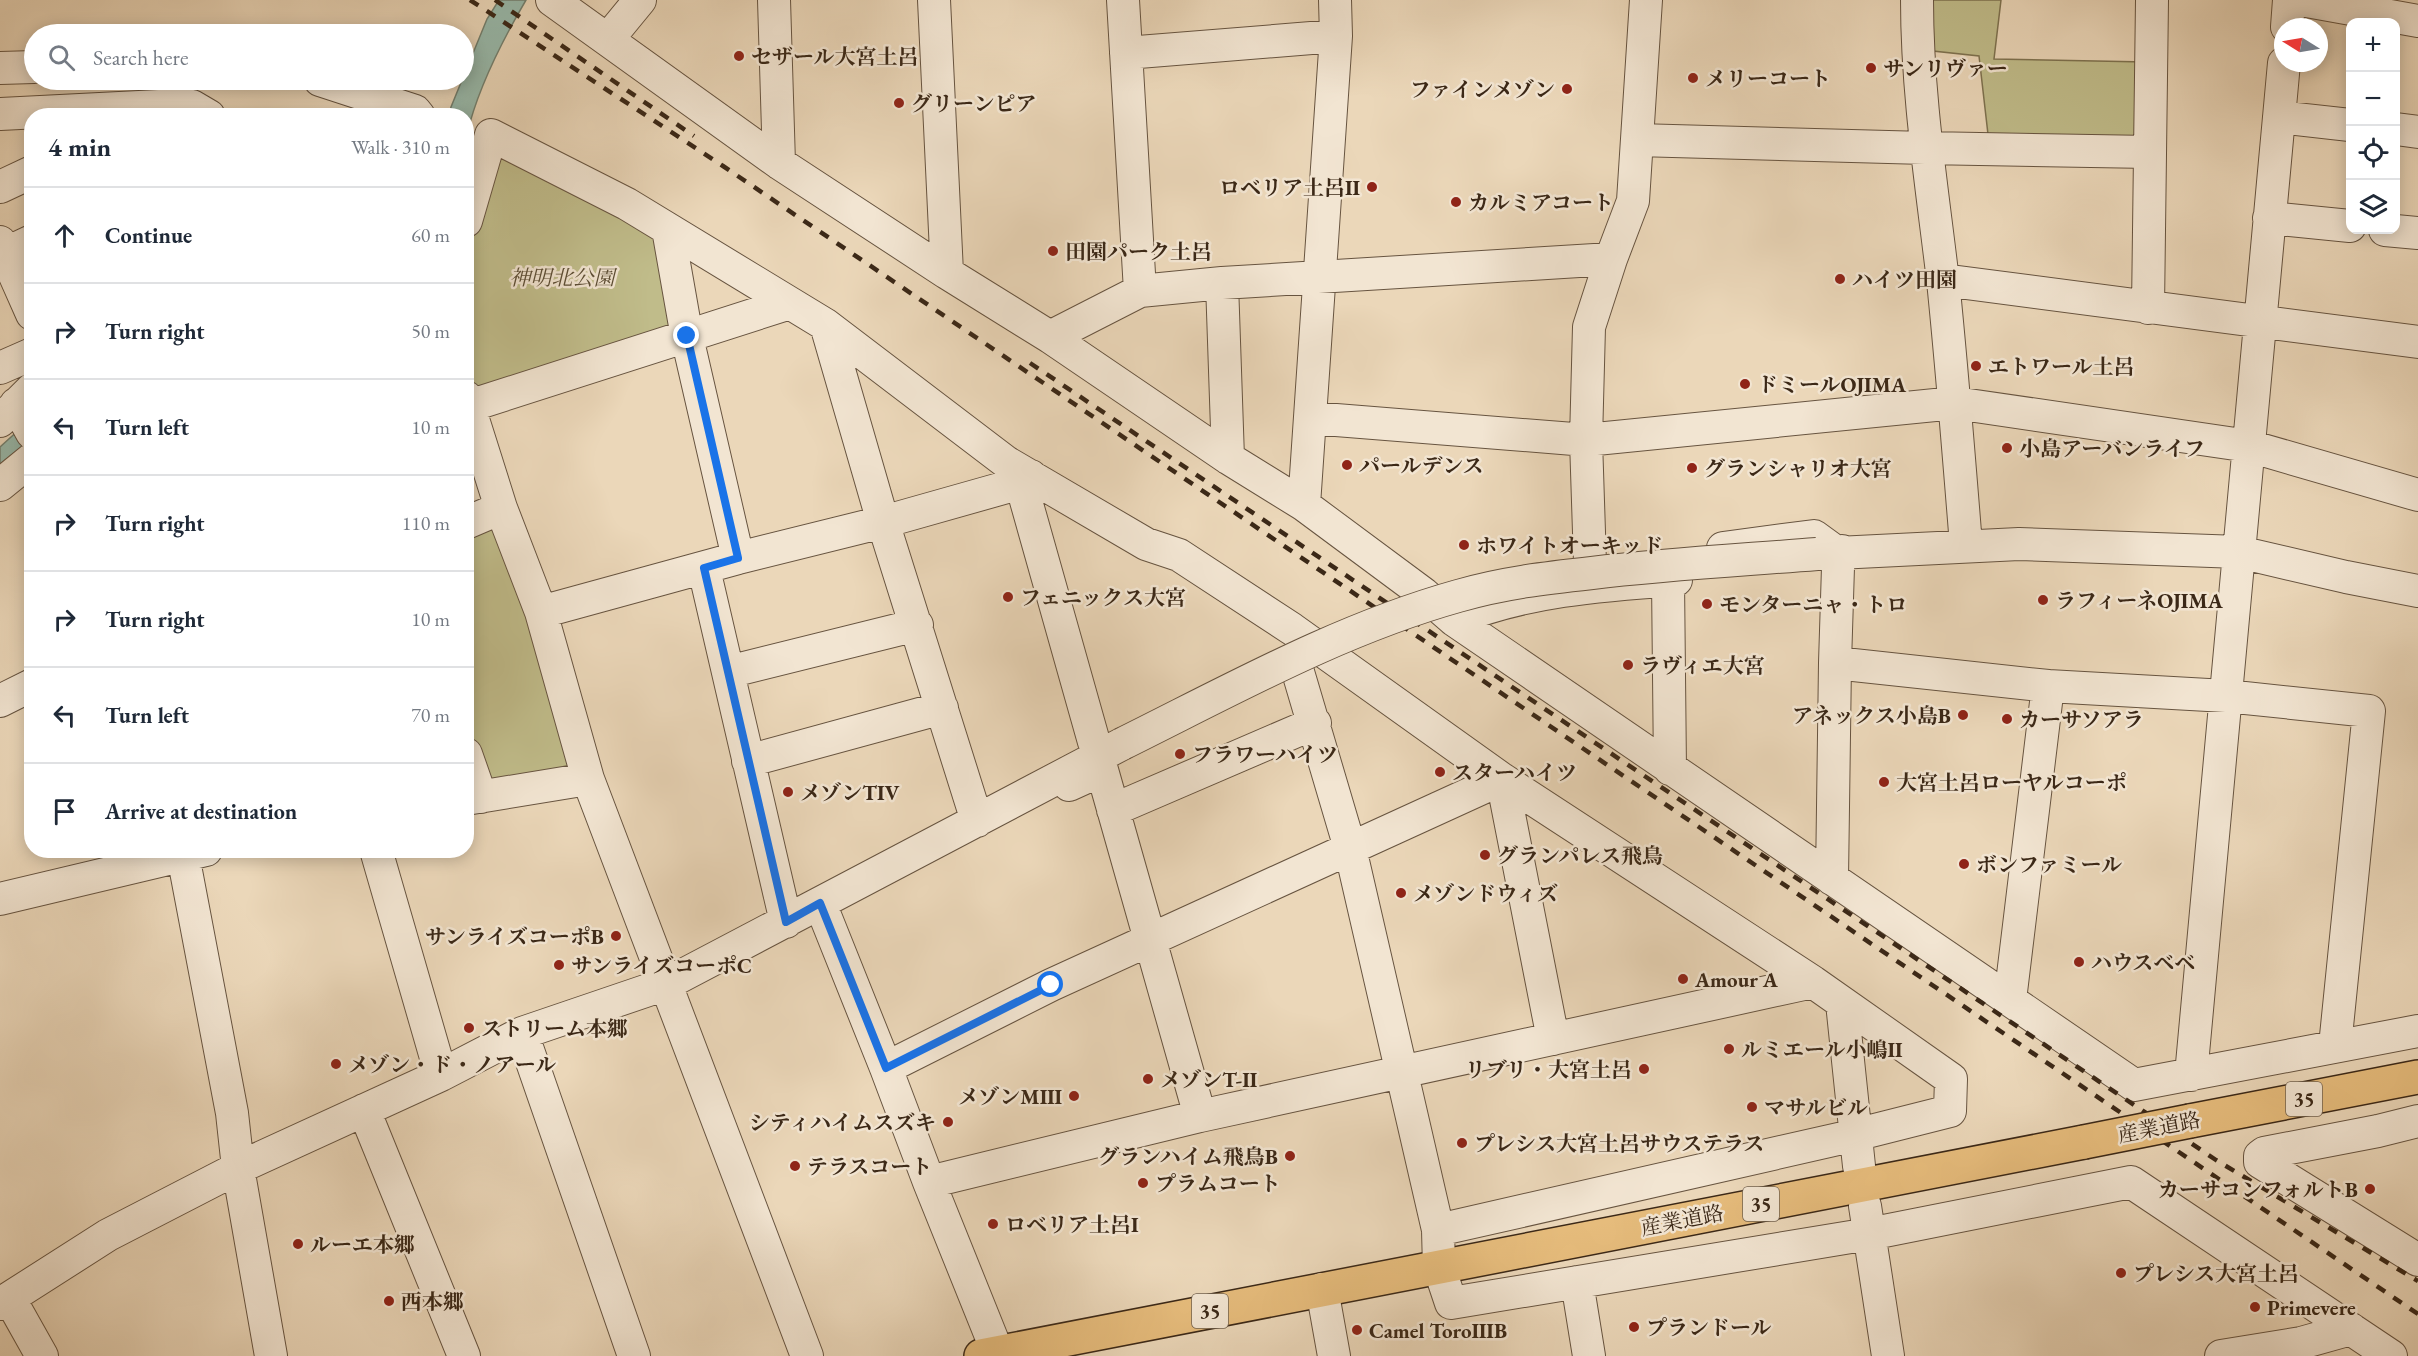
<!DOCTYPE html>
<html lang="en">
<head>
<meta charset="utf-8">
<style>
	body { margin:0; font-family:"EB Garamond","Noto Serif JP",serif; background:#f6f6f7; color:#1f2937 }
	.controls { position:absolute; right:18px; top:18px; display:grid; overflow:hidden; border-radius:12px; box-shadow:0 3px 15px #0003 }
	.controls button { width:54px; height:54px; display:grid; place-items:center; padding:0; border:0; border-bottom:2px solid #e0e1e3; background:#fff; color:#1f2937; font:30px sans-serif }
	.compass { position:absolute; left:2274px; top:18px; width:54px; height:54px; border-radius:50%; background:#fff; box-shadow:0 3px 15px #0003; rotate:281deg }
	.stop { position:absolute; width:18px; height:18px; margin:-14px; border:4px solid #1a73e8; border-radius:50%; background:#fff }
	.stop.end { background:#1a73e8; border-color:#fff; box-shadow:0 2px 6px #0008 }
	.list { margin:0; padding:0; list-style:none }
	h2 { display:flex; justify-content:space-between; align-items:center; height:78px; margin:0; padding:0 24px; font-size:26px }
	h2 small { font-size:20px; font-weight:400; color:#747a83 }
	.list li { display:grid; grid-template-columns:39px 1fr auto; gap:18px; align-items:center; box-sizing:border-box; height:96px; padding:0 24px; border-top:2px solid #e0e1e3 }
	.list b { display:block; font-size:22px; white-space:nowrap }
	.list em { font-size:20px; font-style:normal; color:#747a83 }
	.icon { flex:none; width:33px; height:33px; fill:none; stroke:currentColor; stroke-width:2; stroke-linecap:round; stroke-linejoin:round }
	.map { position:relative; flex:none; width:2418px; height:1356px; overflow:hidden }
	.search { position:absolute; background:#fff; box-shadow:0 3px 15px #0003; left:24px; top:24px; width:450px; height:66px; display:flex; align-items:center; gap:15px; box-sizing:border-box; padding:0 21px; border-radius:33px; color:#747a83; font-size:22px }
	.panel { position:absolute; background:#fff; box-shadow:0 3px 15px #0003; left:24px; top:108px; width:450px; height:750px; border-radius:24px }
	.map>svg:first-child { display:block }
	.green { fill:#c0bc8a; stroke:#7e7250; stroke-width:1.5 }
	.water { fill:#98baac; stroke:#738070; stroke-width:1.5 }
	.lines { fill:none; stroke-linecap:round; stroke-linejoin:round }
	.minor-casing { stroke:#675440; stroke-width:34 }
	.major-casing { stroke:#3b2817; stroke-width:36 }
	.minor { stroke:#f2e5d2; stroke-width:32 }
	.major { stroke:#e6bc7c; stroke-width:33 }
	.rail { stroke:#3b2817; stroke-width:4.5; stroke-dasharray:10 10; stroke-linecap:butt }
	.minor-bridge-casing { stroke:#675440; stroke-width:34; stroke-linecap:butt }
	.major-bridge-casing { stroke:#3b2817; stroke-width:36; stroke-linecap:butt }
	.minor-bridge { stroke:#f2e5d2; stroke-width:32 }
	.major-bridge { stroke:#e6bc7c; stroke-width:33 }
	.route { stroke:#1a73e8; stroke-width:8 }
	.poi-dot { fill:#8f2418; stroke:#f2e5d2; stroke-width:2 }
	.labels { text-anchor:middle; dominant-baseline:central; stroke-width:5; stroke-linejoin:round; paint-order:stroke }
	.shield { fill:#f2e5d2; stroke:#72614f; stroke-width:1.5 }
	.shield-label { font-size:20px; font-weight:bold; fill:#3b2817 }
	.poi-label { font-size:21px; font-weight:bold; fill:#3b2817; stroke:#f2e5d2; text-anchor:start }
	.park-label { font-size:21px; font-style:italic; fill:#5c4d34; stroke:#f2e5d2 }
	.street-label { font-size:21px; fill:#3b2817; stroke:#f2e5d2 }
</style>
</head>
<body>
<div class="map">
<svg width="2418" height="1356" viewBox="0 0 2418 1356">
	<rect width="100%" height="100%" fill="#ebd7b9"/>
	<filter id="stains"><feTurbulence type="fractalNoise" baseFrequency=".00333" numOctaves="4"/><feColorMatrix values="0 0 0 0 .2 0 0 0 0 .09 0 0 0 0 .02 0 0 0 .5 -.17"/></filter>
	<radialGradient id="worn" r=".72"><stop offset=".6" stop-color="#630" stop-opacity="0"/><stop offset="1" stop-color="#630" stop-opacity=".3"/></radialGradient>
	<path class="green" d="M1933,0h68l-7,59 152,3 -2,80 -155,1 -10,-87 -46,-5z
		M491,135l177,94 19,108 -220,60v-176z
		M466,529h29l52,130 24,105 -3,9 -84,14 -17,-57z"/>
	<path class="water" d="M499,0h27c-24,41 -48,87 -59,134l-1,-18 -17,-1 2,-8 36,-88z
		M31,419v24l-31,25v-21z"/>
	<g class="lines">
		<defs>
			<path id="minor" d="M552,0l227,163 168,110 103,64 178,121 76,47 120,89 30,26 680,465 284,-54
				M774,0l5,163
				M934,0l13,273
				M1123,0l17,291
				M1917,0c0,95 15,187 26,281 9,88 16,176 23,264
				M2301,0l117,21
				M2287,27l2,-27
				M608,39l32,-39
				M1126,53l210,-17
				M0,68l34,-1
				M320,80l95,31 4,5
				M0,114l179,-9 13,1 17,10
				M2279,117l71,8
				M2396,129l22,3
				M1637,140l288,8 225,4
				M0,187l32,-15
				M2269,218l81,8
				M466,221l25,-86 136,69 199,121 180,137 140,82 33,11 113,74 210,150 311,203 138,97 -1,32 -103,26 -409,93
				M668,229l19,108 51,221
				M2385,230l33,3
				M0,242l32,72
				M0,256l32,-15
				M1943,280l475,62
				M1222,283l6,175
				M2148,308l4,-308
				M826,325l57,197 94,299
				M1050,337l90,-46 82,-8 389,-24
				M0,368l32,-14
				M466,397l35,111 40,104 47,167 219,577
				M16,404l16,29
				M469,406l321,-103
				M1311,418l275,22 369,-37 294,43 169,49
				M0,421l32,-32
				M1021,483l73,259
				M0,485l32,-26
				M1304,505l32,-469 -1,-36
				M466,523l35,-15
				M1723,548l91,-12 22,16
				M1817,554l202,-10 220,8 107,25 72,14
				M1590,563l-4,-123 3,-113 22,-68 22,-58 13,-201
				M704,569l82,353
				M1668,580l2,189
				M541,612l197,-54 145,-36 138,-39 10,-7
				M1454,620c68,-29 148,-35 222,-40
				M1835,663l213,23 178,10 143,15 -34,335
				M728,672l189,-47
				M1298,672l52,176 88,382 1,37 12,36 418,-69 262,-52 260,174
				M0,701l32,-16
				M466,754l15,43
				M748,761l194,-53
				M1069,785l33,-15 98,346
				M466,799l122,-20
				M1113,810l202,-87
				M182,850l50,263 6,55 33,188
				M376,850l65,225
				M1832,879l3,-216 3,-96 4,-16
				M0,899l206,-49
				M820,903l66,165 43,114 70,174
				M2010,1000l38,-314
				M1842,1003l17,163
				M522,1033l112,323
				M886,1068l165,-83 451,-206 51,260
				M2191,1075l93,-1012
				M364,1110l100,246
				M2418,1121l-40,10 -114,22 -4,3v6l158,98
				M929,1182l271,-66 613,-134
				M1865,1206l23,150
				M1577,1282l12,74
				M1322,1289l12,67
				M10,1299l32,57
				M0,1304l108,-69 130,-67 203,-93 81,-42 144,-49 456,-240
				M2221,1356l80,-13 50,-14"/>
			<path id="major" d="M2190,1121l228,-44
				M981,1356l1103,-214"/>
		</defs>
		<use href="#minor" class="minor-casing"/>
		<use href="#major" class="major-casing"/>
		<use href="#minor" class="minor"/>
		<use href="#major" class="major"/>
		<path class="rail" d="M470,0l253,166 1695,1148
			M495,0l199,136
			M1030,363l1186,797 202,121"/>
		<defs>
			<path id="minor-bridge" d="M1122,744c109,-54 218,-115 336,-148 44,-13 88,-18 134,-23 75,-9 150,-13 225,-19"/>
			<path id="major-bridge" d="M2084,1142l106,-21"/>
		</defs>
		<use href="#minor-bridge" class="minor-bridge-casing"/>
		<use href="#major-bridge" class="major-bridge-casing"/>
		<use href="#minor-bridge" class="minor-bridge"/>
		<use href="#major-bridge" class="major-bridge"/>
	</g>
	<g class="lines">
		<path class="route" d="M687,336l51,222 -34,10 82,354 34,-19 66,165 165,-83"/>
	</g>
	<g class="poi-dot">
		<circle cx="739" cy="56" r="6"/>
		<circle cx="1871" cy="68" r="6"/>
		<circle cx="1693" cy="78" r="6"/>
		<circle cx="1567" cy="89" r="6"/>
		<circle cx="899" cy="103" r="6"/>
		<circle cx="1372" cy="187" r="6"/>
		<circle cx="1456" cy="202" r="6"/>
		<circle cx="1053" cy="251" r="6"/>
		<circle cx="1840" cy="279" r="6"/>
		<circle cx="1976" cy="366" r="6"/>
		<circle cx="1745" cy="384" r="6"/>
		<circle cx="2007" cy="448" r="6"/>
		<circle cx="1347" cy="465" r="6"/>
		<circle cx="1692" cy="468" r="6"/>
		<circle cx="1464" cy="545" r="6"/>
		<circle cx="1008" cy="597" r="6"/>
		<circle cx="2043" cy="600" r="6"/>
		<circle cx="1707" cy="604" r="6"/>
		<circle cx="1628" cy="665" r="6"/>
		<circle cx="1963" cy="715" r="6"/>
		<circle cx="2007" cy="719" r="6"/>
		<circle cx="1180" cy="754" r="6"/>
		<circle cx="1440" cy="772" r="6"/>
		<circle cx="1884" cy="782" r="6"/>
		<circle cx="788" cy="792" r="6"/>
		<circle cx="1485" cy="855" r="6"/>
		<circle cx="1964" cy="864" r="6"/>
		<circle cx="1401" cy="893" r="6"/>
		<circle cx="616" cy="936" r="6"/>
		<circle cx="2079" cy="962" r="6"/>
		<circle cx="559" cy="965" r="6"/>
		<circle cx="1683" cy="979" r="6"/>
		<circle cx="469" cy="1028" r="6"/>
		<circle cx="1729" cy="1049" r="6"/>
		<circle cx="336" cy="1064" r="6"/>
		<circle cx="1644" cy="1069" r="6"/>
		<circle cx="1148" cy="1079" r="6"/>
		<circle cx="1074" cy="1096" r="6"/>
		<circle cx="1752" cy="1107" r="6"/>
		<circle cx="948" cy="1122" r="6"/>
		<circle cx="1462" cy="1143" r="6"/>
		<circle cx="1290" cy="1156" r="6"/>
		<circle cx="795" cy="1166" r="6"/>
		<circle cx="1143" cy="1183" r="6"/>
		<circle cx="2370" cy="1189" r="6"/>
		<circle cx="993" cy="1224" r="6"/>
		<circle cx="298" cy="1244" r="6"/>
		<circle cx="2121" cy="1273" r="6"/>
		<circle cx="389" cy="1301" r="6"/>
		<circle cx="2255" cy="1307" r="6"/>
		<circle cx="1634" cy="1327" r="6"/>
		<circle cx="1357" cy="1330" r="6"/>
	</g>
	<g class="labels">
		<g class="shield">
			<rect x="2286" y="1082" width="36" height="34" rx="4.5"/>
			<rect x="1743" y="1187" width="36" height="34" rx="4.5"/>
			<rect x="1192" y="1294" width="36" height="34" rx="4.5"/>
		</g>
		<g class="shield-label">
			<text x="2304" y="1099">35</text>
			<text x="1761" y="1204">35</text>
			<text x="1210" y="1311">35</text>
		</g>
		<g class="poi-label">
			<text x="751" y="56">セザール大宮土呂</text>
			<text x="1883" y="68">サンリヴァー</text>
			<text x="1705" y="78">メリーコート</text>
			<text x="1555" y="89" text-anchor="end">ファインメゾン</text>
			<text x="911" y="103">グリーンピア</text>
			<text x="1360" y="187" text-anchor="end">ロベリア土呂Ⅱ</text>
			<text x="1468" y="202">カルミアコート</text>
			<text x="1065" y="251">田園パーク土呂</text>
			<text x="1852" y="279">ハイツ田園</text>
			<text x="1988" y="366">エトワール土呂</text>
			<text x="1757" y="384">ドミールOJIMA</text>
			<text x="2019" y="448">小島アーバンライフ</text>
			<text x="1359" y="465">パールデンス</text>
			<text x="1704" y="468">グランシャリオ大宮</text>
			<text x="1476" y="545">ホワイトオーキッド</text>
			<text x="1020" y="597">フェニックス大宮</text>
			<text x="2055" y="600">ラフィーネOJIMA</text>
			<text x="1719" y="604">モンターニャ・トロ</text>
			<text x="1640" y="665">ラヴィエ大宮</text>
			<text x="1951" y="715" text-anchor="end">アネックス小島B</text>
			<text x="2019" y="719">カーサソアラ</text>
			<text x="1192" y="754">フラワーハイツ</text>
			<text x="1452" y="772">スターハイツ</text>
			<text x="1896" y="782">大宮土呂ローヤルコーポ</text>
			<text x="800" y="792">メゾンTⅣ</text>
			<text x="1497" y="855">グランパレス飛鳥</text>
			<text x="1976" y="864">ボンファミール</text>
			<text x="1413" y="893">メゾンドウィズ</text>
			<text x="604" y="936" text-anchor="end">サンライズコーポB</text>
			<text x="2091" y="962">ハウスベベ</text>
			<text x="571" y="965">サンライズコーポC</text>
			<text x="1695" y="979">Amour A</text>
			<text x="481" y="1028">ストリーム本郷</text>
			<text x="1741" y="1049">ルミエール小嶋Ⅱ</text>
			<text x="348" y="1064">メゾン・ド・ノアール</text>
			<text x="1632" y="1069" text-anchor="end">リブリ・大宮土呂</text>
			<text x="1160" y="1079">メゾンT-Ⅱ</text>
			<text x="1062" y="1096" text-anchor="end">メゾンMⅢ</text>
			<text x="1764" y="1107">マサルビル</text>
			<text x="936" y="1122" text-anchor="end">シティハイムスズキ</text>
			<text x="1474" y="1143">プレシス大宮土呂サウステラス</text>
			<text x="1278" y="1156" text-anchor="end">グランハイム飛鳥B</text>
			<text x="807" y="1166">テラスコート</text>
			<text x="1155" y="1183">プラムコート</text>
			<text x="2358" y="1189" text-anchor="end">カーサコンフォルトB</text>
			<text x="1005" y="1224">ロベリア土呂Ⅰ</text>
			<text x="310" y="1244">ルーエ本郷</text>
			<text x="2133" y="1273">プレシス大宮土呂</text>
			<text x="401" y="1301">西本郷</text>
			<text x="2267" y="1307">Primevere</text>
			<text x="1646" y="1327">プランドール</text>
			<text x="1369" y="1330">Camel ToroⅢB</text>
		</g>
		<g class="park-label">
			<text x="562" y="277">神明北公園</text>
		</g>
		<g class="street-label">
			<text transform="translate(2159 1127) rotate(-11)">産業道路</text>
			<text transform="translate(1682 1220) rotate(-11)">産業道路</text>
		</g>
	</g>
	<rect width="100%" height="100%" filter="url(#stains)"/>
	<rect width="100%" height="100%" fill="url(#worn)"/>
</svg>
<div class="controls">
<button>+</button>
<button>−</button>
<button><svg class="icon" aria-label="locate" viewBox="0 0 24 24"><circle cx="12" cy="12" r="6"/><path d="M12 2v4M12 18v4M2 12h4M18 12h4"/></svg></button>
<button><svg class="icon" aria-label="layers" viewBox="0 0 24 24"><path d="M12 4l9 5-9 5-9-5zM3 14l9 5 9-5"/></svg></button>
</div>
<svg class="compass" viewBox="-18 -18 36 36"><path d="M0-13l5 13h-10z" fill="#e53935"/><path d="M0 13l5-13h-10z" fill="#747a83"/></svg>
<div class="stop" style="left:1051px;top:985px"></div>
<div class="stop end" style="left:687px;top:336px"></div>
<div class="search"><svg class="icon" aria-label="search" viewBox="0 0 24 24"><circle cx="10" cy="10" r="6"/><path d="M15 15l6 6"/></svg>Search here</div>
<section class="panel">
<h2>4 min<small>Walk · 310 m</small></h2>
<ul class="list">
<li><svg class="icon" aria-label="ahead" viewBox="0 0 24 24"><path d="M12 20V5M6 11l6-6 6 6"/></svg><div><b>Continue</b></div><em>60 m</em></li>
<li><svg class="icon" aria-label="right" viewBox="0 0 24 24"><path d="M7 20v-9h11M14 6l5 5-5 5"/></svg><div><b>Turn right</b></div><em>50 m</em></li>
<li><svg class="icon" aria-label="left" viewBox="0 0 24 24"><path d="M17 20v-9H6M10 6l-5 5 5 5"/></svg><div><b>Turn left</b></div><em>10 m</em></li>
<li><svg class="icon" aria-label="right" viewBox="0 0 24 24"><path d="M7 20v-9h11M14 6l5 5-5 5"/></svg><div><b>Turn right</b></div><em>110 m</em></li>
<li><svg class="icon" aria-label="right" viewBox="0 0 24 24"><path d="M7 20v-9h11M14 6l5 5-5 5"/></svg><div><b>Turn right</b></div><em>10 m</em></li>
<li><svg class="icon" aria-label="left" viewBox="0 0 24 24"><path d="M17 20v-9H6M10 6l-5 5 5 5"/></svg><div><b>Turn left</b></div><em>70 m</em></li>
<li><svg class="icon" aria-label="arrive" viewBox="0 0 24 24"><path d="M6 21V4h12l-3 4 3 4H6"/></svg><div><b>Arrive at destination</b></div></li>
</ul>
</section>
</div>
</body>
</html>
